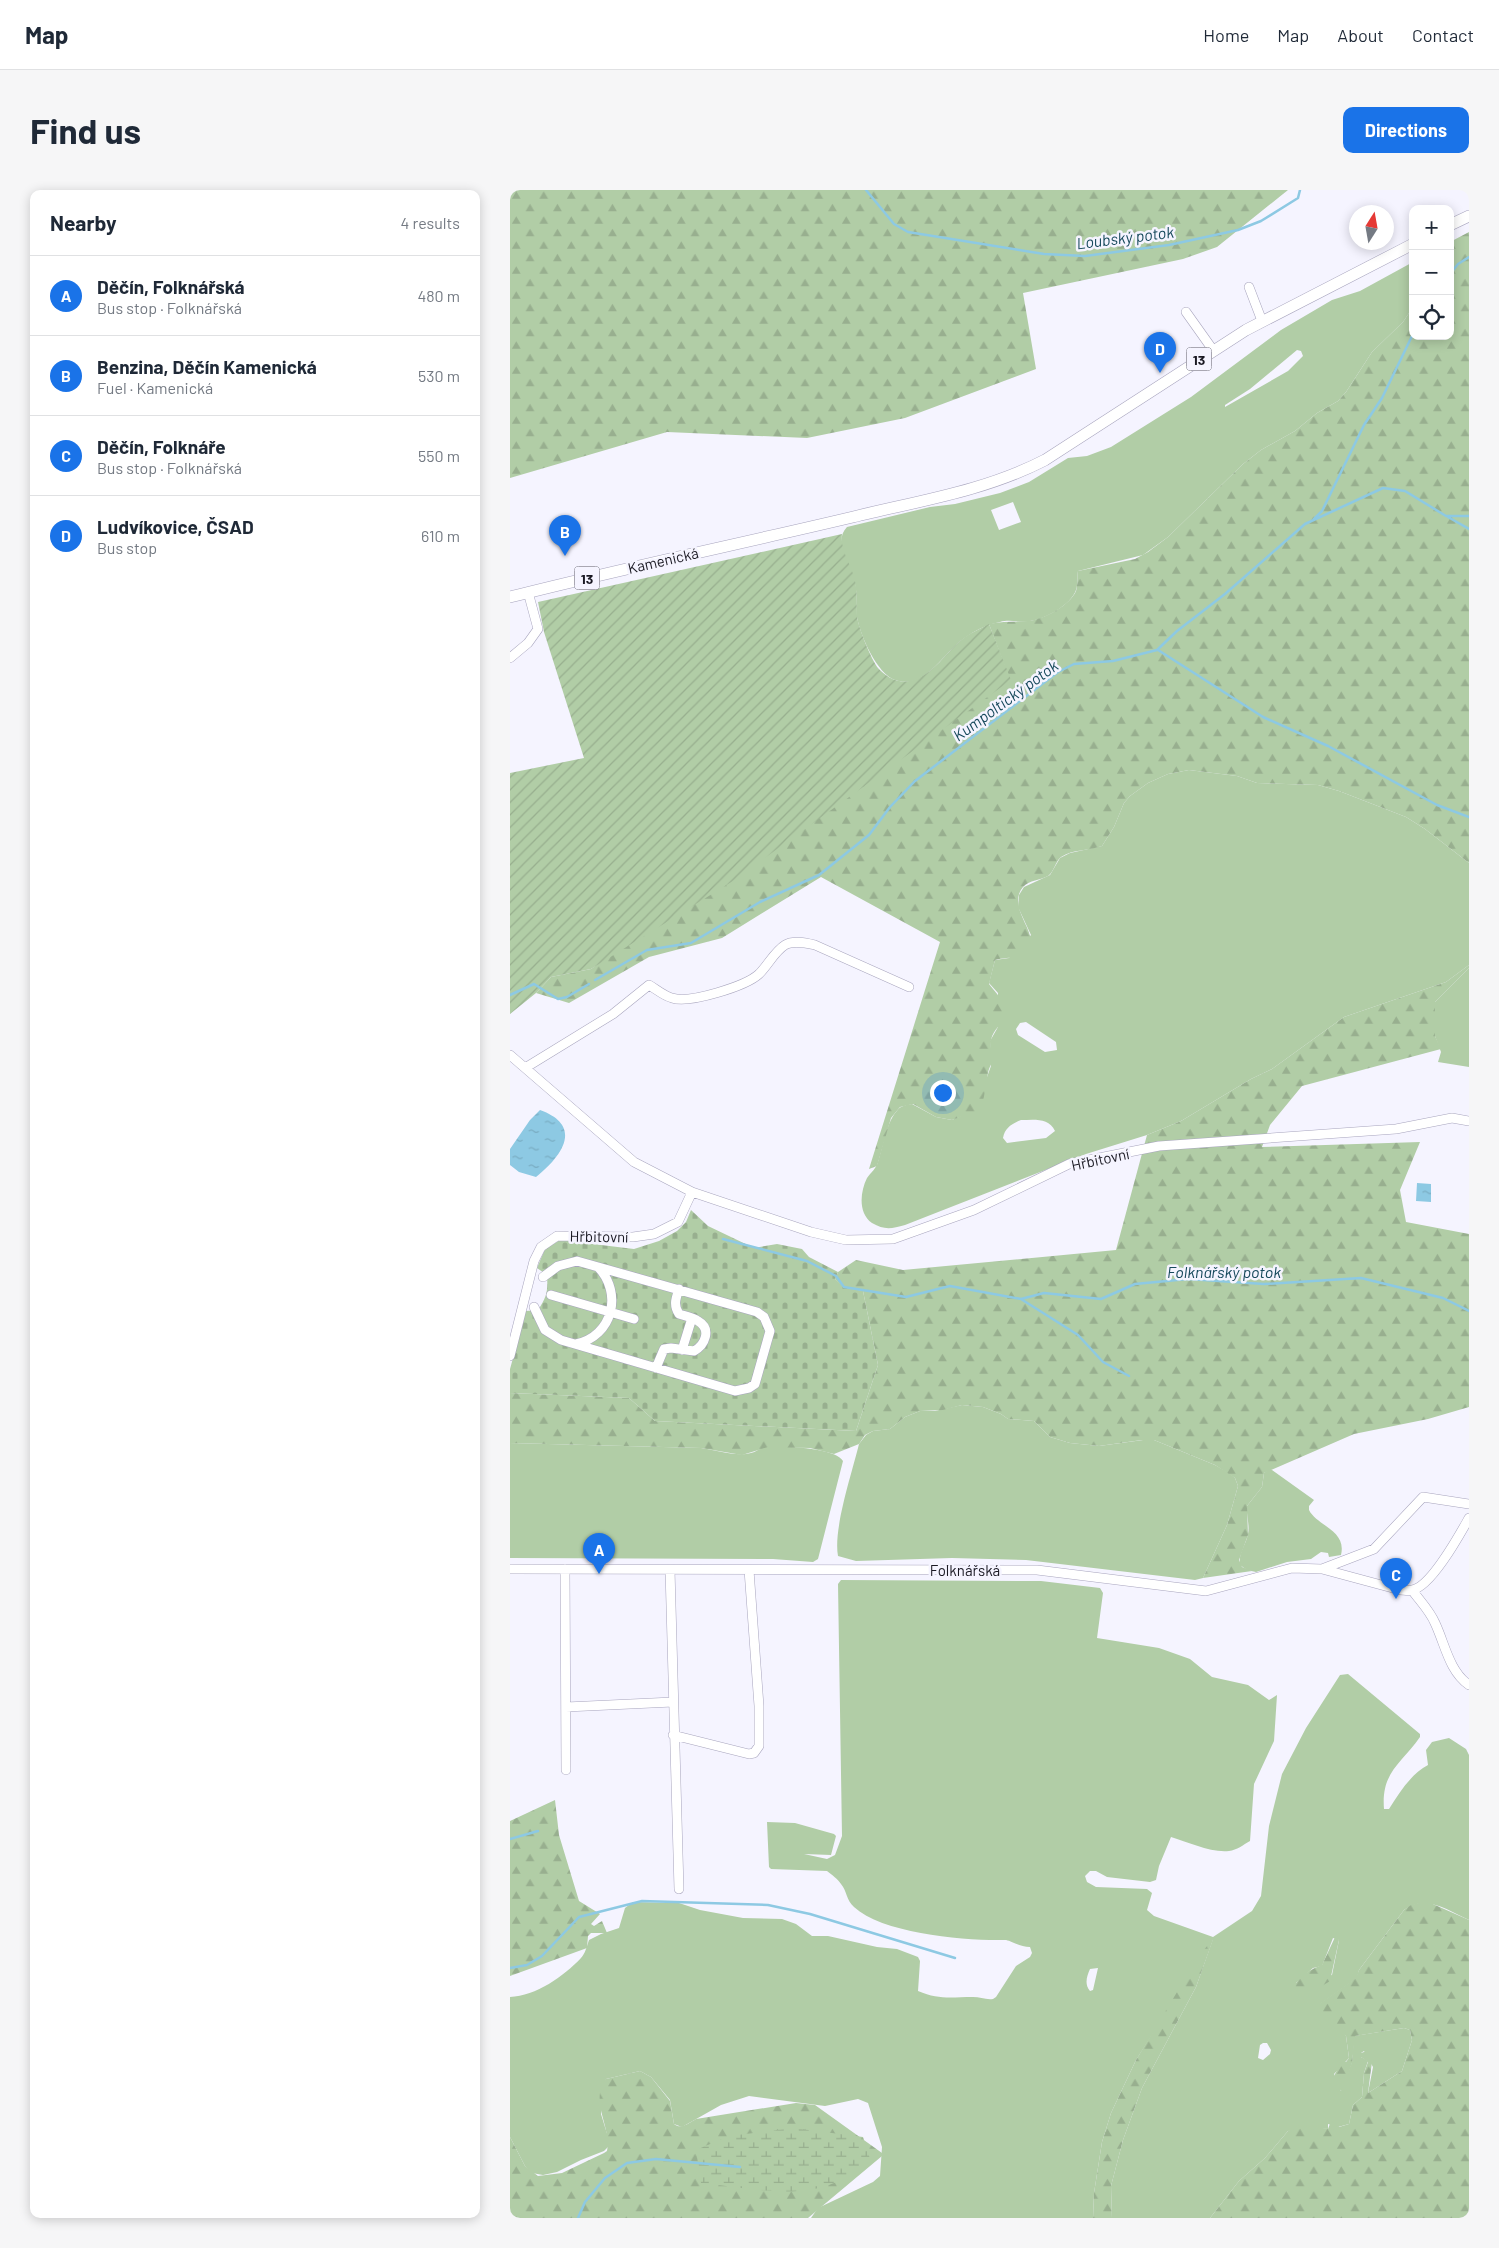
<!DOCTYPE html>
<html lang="en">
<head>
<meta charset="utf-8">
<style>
	body { margin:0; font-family:Barlow,sans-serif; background:#f6f6f7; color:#1f2937 }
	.controls { position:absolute; right:15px; top:15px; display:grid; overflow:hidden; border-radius:10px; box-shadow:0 2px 12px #0003 }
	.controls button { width:45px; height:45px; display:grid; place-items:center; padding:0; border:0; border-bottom:1px solid #e0e1e3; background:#fff; color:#1f2937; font:25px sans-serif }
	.compass { position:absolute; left:839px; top:15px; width:45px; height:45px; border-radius:50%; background:#fff; box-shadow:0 2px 12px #0003; rotate:11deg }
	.you { position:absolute; left:432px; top:902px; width:18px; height:18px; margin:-12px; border:4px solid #fff; border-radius:50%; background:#1a73e8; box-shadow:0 0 0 8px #1a73e833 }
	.badge { display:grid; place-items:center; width:32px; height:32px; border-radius:50%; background:#1a73e8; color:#fff; font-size:16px; font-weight:700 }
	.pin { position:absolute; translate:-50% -41px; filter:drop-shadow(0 1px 2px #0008) }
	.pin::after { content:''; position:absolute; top:26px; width:18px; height:15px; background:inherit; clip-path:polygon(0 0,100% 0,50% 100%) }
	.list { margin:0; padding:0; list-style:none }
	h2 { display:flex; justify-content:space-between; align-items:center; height:65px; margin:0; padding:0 20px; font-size:21px }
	h2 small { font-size:16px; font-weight:400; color:#747a83 }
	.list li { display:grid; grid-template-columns:32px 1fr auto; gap:15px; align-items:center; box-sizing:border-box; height:80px; padding:0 20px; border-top:1px solid #e0e1e3 }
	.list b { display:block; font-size:19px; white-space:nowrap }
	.list p { margin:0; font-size:16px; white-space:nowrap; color:#747a83 }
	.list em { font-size:16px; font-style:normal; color:#747a83 }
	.icon { flex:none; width:28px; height:28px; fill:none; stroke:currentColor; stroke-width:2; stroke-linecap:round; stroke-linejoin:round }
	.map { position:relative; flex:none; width:959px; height:2028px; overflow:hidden; border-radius:10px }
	header { display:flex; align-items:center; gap:30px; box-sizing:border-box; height:70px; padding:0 25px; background:#fff; border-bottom:1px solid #e0e1e3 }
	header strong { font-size:24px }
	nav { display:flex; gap:28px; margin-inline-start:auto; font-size:18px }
	.intro { display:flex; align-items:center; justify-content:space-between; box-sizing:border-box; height:120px; padding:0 30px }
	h1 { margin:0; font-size:35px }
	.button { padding:12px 22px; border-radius:10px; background:#1a73e8; color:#fff; font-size:18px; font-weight:700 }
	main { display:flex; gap:30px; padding:0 30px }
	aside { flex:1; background:#fff; border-radius:10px; box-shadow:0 2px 12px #0003 }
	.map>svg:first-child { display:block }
	.grass { fill:#b1cda6; fill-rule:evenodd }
	.forest { fill:url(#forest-firs) }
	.wetland { fill:url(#wetland-marsh) }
	.cemetery { fill:url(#cemetery-stones) }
	.garden { fill:url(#garden-furrows) }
	.water { fill:url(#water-ripples) }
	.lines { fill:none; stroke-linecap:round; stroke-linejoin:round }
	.stream { stroke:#8dc9e3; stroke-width:2.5 }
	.minor-casing { stroke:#a8a5be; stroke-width:10 }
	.major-casing { stroke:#a8a5be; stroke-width:12 }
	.minor { stroke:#fff; stroke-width:9 }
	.major { stroke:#fff; stroke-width:11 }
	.labels { text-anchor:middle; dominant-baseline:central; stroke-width:5; stroke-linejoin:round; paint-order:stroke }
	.shield { fill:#f5f4ff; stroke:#5c5b65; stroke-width:1 }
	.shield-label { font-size:14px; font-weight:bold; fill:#1a1923 }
	.street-label { font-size:15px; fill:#1a1923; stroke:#f5f4ff }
	.water-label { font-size:16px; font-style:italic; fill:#17495c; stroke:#f5f4ff }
</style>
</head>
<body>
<header>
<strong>Map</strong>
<nav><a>Home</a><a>Map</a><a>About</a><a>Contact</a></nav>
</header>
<div class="intro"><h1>Find us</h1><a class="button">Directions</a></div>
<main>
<aside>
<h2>Nearby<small>4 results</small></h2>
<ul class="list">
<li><span class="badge">A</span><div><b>Děčín, Folknářská</b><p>Bus stop · Folknářská</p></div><em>480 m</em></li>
<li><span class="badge">B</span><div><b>Benzina, Děčín Kamenická</b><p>Fuel · Kamenická</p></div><em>530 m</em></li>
<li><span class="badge">C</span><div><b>Děčín, Folknáře</b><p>Bus stop · Folknářská</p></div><em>550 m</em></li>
<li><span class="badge">D</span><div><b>Ludvíkovice, ČSAD</b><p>Bus stop</p></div><em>610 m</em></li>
</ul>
</aside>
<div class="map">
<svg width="959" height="2028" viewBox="0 0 959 2028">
	<defs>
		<pattern id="forest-firs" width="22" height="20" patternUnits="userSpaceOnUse" patternTransform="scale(1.25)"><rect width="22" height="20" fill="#b1cda6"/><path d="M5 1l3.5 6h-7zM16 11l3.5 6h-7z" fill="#98af8f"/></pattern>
		<pattern id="wetland-marsh" width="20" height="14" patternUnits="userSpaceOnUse" patternTransform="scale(1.25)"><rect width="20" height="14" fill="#b1cda6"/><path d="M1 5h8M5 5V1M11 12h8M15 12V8" fill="none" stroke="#98af8f"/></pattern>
		<pattern id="cemetery-stones" width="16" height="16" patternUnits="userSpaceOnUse" patternTransform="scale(1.25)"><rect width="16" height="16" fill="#b1cda6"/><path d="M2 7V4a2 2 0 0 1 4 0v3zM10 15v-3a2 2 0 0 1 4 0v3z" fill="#98af8f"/></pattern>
		<pattern id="garden-furrows" width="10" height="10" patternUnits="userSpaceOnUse" patternTransform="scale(1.25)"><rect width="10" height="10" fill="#b1cda6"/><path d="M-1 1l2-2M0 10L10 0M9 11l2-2" fill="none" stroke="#98af8f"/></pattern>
		<pattern id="water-ripples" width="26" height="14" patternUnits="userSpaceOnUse" patternTransform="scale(1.25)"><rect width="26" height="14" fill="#8dc9e3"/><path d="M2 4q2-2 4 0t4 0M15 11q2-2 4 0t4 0" fill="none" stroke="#79acc2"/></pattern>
	</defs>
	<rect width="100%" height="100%" fill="#f5f4ff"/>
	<path class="grass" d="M903,72v45l-10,15 -31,30 -26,40 -8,9 -21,12 -22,18 -34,19 -18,14 -75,73 -25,18 -65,16c-1,6 0,14 -2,19 -5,15 -31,29 -46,31 -10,2 -20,-2 -30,1 -11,2 -22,7 -31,13 -24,13 -42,56 -74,45 -18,-6 -35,-45 -38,-63 -2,-9 1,-21 -2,-33 -3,-17 -23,-42 -8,-57l83,-20 25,-3 45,-11 29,-11 39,-24 19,-2 24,-9 80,-50 90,-67 51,-30 28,-9zM787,160l4,1 2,5 -15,15 -63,36v-2l25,-16zM503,312l8,20 -22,8 -8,-20z
		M679,580l48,6 20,7 61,2 21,6 67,26 19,12 44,34v102l-23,17 -102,35 -72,52 -21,10 -70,42 -34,14 -61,19 -181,71c-14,4 -21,5 -33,-2 -14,-10 -12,-31 -5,-45 4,-6 9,-9 11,-16 5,-15 8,-38 18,-50 4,-6 9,-7 16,-8l24,13 16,3 9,-4 26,-39 4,-11 -1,-25 8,-14v-34l-9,-10 6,-23 14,-2 22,-23 -13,-28 1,-12 5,-8 26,-12 10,-17 10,-5 32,-7 12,-19 10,-24 6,-7 18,-13 20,-9zM516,832l30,20 1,8 -12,2 -27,-17 -2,-6 4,-6zM511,930c12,0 28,-3 34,11l-9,7 -39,5 -4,-5c2,-10 8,-14 18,-18z
		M959,778v99l-31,-5 3,-10 -6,-16v-34z
		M452,1215l21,2 18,7 7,5 26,2 16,16 20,6 29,3 44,-6h11l61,25 14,8 6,5 3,8 -11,39 -24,53 -8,2 -169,-20 -74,-2 -96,3 -18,-5c-5,-27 14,-83 21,-112l7,-9 7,-4 17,-2 15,-12 15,-6h15z
		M0,1253l191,5c16,2 35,9 50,5 5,-1 9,-5 14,-6 15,-2 72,1 78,14l-25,98 -5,3 -40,-3 -263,-1z
		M758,1280h4l42,30 -5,6v4c8,16 38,20 32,45l-12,2 -1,-4 -7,-1 -10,7 -24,3 -31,10 -9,-2 -7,-5c-2,-12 6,-20 8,-31 2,-9 -2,-19 -1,-28l15,-19 2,-14z
		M331,1390l200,1 59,7 3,5 -6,45 62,10 31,11 22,18 36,8 21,15 8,-5 -3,46 -20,43 -4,57c-7,4 -13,9 -21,10 -18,2 -41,-9 -58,-14l-12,29 -3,14 -6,2 -43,-5 -11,-6h-6l-5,5 2,6 9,5 51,2 5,4 -5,17 7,6 59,21 39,-26 9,-15 8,-70 13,-52 24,-46 34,-53 8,-1 72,60v3c-19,27 -39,35 -36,72h5c10,-16 22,-35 39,-44l-2,-15 6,-8 17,-4 17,11 3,6v165c-22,-10 -42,-26 -65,-10l-45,60 -2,8 -37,26 26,32 3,22 -15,16 7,17 11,-29 2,-26 50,-8 6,2 2,10 -10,31 -34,22 5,-26 -9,-16 -3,2v4l7,4 -4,12 -2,24 -9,8 -4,19 -11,3 -10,-3v5l-13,-1 -27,3 -23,27 -26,23 -29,37h-98l-1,-32 12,-46 19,-52 54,-101 17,-48 -77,121 -25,53 -9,29 -8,51 -1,25h-282l7,-10 55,-26 7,-6 2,-29 -14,-44 -10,-4 -33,7 -76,-10 -28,9 -39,22 -8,-3 -4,-24 -19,-23 -11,-6 -34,8 -5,35 7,23v10l-4,4 -23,9 -24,12 -14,3 -11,-2 -7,-7 -15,-29v-140c26,-1 54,-21 71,-39 4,-4 6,-12 8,-18l12,-6 18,-6 6,-20 8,-6 46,1 21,7 43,8 39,1 14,5 16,12h16l49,11 20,2 21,8 2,4 -2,30c21,9 33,6 55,6 7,0 13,3 20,2l3,-2 20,-31 14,-9 2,-4 -2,-6c-10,0 -20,-7 -25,-7 -38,1 -122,-6 -151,-33 -8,-7 -7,-16 -13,-23 -3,-5 -9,-9 -14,-13l-56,-2 -2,-2 -2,-45 28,1 39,11 2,2 -5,19 -27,-1 23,5 8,-4 7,-19 -4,-252zM823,1748l6,2 -7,35 -36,8 17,-15 9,-2zM588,1778l-5,22 -3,1c-6,-7 -3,-15 0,-22zM753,1853h4l4,7 -1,4 -7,6 -5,-2 2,-13z"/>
	<path class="forest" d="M0,0h778l-71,57 -34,12 -160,34 13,76 -131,49 -98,20 -140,-6 -157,46z
		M959,42v631l-44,-34 -19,-12 -67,-26 -21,-6 -61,-2 -20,-7 -48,-6 -21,4 -20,9 -18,13 -6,7 -10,24 -12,19c-13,5 -29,3 -41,11 -6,5 -7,15 -13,19 -7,4 -19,4 -25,11 -19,23 24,51 1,67 -8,5 -20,3 -29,6l-6,24c5,7 12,12 14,22 5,19 -9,19 -12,34 -2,6 2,12 2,19 -1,5 -4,8 -5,14 -3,13 -3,25 -8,37l-28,10 -16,-3 -23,-13 -13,3 -9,11 -14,48 -8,3 71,-227 -119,-65 -99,61 -73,19 -80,46 -33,-10 15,-16 40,-8 419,-289 -21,-56c14,-3 25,-2 39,-3 15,-1 42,-16 48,-30 2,-6 1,-14 2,-20l57,-12 13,-7 20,-15 75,-73 18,-14 34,-19 22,-18 21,-12 8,-9 26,-40 31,-30 10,-15v29h37v-94z
		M959,775v3l-34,34v34l6,13 -139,37 -32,39 -8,22 158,-5 -20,48 6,32 63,12v173l-41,12 -74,15 -90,39 -2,14 -15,19 1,29 -9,25 3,7 10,4 -49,7 24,-53 11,-39 -3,-8 -20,-13 -61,-25h-12l-43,6 -29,-3 -20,-6 -16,-16 -26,-2 -7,-5 -18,-7 -21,-2 -19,5 -23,1 -15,6 -15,12 -17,2 -8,4 -6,9 -25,10 -24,-6 -42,-1 -26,8 -41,-7 -191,-5v-50l119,5 26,23 201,10 22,-66 -15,-74 -19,-3 -9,-9 3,-7 18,-12 47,10 213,-20 31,-115 34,-14 70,-42 21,-10 72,-52 102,-35z
		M45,1610l4,35 20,66 21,13 -9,10 3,2 8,-5 5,12h-16l-3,3 -1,12 -77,28v-155z
		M916,1711l43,19v298h-259l29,-37 26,-23 23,-27 13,-7 27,5 3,-8h4l4,6 10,-3 4,-19 9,-8 2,-24 4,-11 -7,-5v-4l9,-3 3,4 -5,39 34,-22 10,-31 -2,-10 -6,-2 -49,8 -3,27 -9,27 -1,1c-17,-11 -5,-15 -2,-29h6l3,-4 -3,-22c-11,-7 -31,-17 -27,-32l37,-26 3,-8 45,-60 7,-5z
		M826,1745l3,5 -9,41c-10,6 -24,17 -35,7 2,-12 17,-19 27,-23z
		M704,1747l-18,50 -54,101 -19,52 -12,46 1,32h-19l1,-25 8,-51 9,-29 25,-53 61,-101z
		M130,1881l11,6 19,24 4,23c7,6 15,-1 22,-5l100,-16 19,2 67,48v3l-74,62h-298v-81l15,29 13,10 24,-3 42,-20 3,-2c5,-23 -18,-50 -1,-72z"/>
	<path class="wetland" d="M283,1938l70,9 8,25c-12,7 -24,16 -37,21 -40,17 -91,4 -133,0l-5,-33 33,-14z"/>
	<path class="cemetery" d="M181,1020l17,16 46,22 23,-4 25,5 7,8 29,15 -3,7 9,8 19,4 15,74 -22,66 -201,-10 -26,-23 -119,-5v-24l16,-58 12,-1c9,-13 10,-19 9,-35l-10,-7 8,-19 15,-9 74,9 25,-8 18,-10 9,-9z"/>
	<path class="garden" d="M332,344c-2,16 8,28 12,43 4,14 2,25 3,38 0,10 15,46 21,53 7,8 20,16 31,13 25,-5 37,-30 56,-44 7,-5 17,-9 24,-13l22,56 -278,201 -142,88 -40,8 -15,16 -26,21v-241l74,-15 -40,-126 -6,-30z"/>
	<path class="water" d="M30,920c44,16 22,46 -4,67l-17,-5 -9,-7v-16l20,-29z
		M907,993l14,1v18l-15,-1z"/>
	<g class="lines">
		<path class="stream" d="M356,0l28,34 14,8 136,22 41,2 84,-11 69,-15 23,-9 37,-23 2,-8
			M940,84l8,-10 11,-7
			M938,327l21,12
			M804,329l8,-8 42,-86 18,-27 31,-64
			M648,460l105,67 65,29 109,59 32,12
			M85,790l52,-30 44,-7 69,-41 59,-27 50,-40 21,-28 25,-26 143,-109 16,-8 39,-3 44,-11 20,-19 48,-37 80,-70 78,-36 22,3 41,25h23
			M0,805l24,-11 24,15 9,-2 22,-13
			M213,1049l84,22 29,15 8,11 62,10 44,-11 71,13 23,-6 57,6 34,-15 53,-5 76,5 97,-6 82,20 26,13
			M511,1109l57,36 25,27 26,14
			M0,1649l28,-8
			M0,1778l17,-3 15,-9 37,-39 63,-16 126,4 42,9 145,44
			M68,2028l7,-16 20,-24 22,-15 29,-4 84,8"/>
		<defs>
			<path id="minor" d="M739,97l13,34
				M676,122l27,38
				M0,468l18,-15 10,-14 -10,-37
				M0,865l124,107 58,30 119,40 35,8 47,-1 81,-29 95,-46 90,-18 237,-17 56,-11 17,3
				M15,878l88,-54 36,-29c7,4 15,11 23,13 17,6 74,-12 87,-24 9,-9 16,-23 26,-29 8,-5 21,-2 30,0l94,42
				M41,1105l83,24
				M24,1117l11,23 16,10 174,51 14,-3 6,-4 15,-53 -6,-14 -7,-5 -180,-51 -19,5 -15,11
				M66,1154c37,-8 47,-51 22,-77
				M172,1160l10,-32
				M0,1166l24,-95 7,-14 16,-11 76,1 21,-3 24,-12 14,-30
				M146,1178l8,-19 7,-1 23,3c11,-6 18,-22 4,-30 -5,-4 -13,-5 -19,-7 -6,-9 -3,-16 0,-25
				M0,1379l527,1 169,21 86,-23 30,1 78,21c4,0 8,1 12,0 19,-3 48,-56 57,-72
				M55,1379l1,201
				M812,1379l52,-20 49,-52 46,7
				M160,1380l9,319
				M902,1400c8,11 18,21 23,33 10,21 14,48 34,62
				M56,1517l107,-5
				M163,1545l76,19 5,-1 5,-7v-40l-10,-136"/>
			<path id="major" d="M940,35l19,-9
				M0,407c114,-29 229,-53 343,-80 65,-16 132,-26 192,-57l201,-130 167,-86"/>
		</defs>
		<use href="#minor" class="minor-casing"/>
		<use href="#major" class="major-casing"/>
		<use href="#minor" class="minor"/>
		<use href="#major" class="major"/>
	</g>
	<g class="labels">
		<g class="shield">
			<rect x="676.5" y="157.5" width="25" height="23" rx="4"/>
			<rect x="64.5" y="376.5" width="25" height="23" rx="4"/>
		</g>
		<g class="shield-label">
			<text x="689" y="169">13</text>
			<text x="77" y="388">13</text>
		</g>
		<g class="street-label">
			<text transform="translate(153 370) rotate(-13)">Kamenická</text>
			<text transform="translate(590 969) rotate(-12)">Hřbitovní</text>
			<text transform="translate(89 1046) rotate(1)">Hřbitovní</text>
			<text x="455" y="1380">Folknářská</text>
		</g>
		<g class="water-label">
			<text transform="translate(615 47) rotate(-7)">Loubský potok</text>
			<text transform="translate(495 510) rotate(-36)">Kumpoltický potok</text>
			<text x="714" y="1081">Folknářský potok</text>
		</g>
	</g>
</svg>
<div class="controls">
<button>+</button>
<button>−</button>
<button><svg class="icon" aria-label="locate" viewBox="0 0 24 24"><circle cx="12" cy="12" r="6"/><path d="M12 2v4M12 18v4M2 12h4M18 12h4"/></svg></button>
</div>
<svg class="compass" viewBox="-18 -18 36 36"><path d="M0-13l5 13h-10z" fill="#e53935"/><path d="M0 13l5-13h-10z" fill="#747a83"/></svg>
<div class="you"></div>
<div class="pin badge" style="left:89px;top:1384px">A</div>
<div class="pin badge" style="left:55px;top:366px">B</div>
<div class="pin badge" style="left:886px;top:1409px">C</div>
<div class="pin badge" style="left:650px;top:183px">D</div>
</div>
</main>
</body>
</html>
